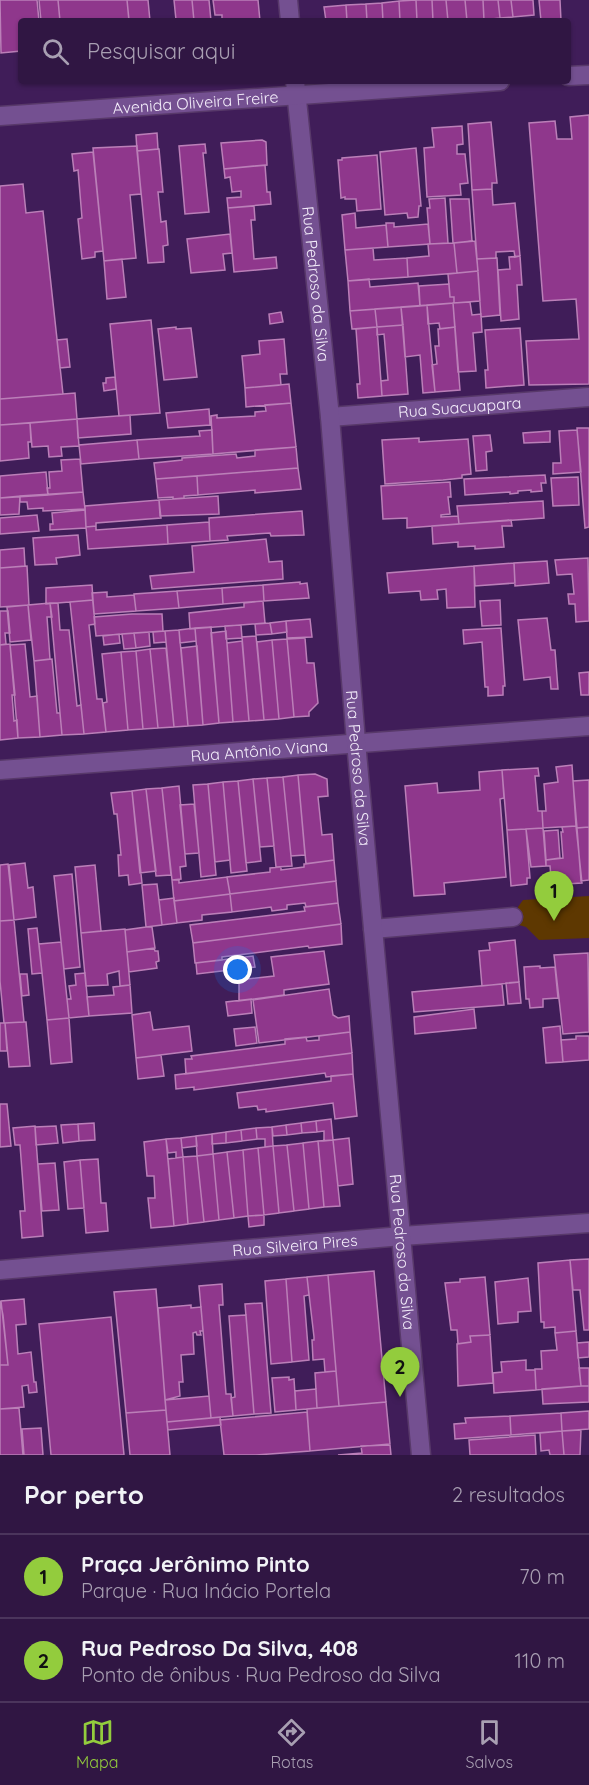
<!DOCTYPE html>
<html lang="pt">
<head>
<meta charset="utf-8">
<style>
	body { margin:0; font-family:Quicksand,sans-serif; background:#3c234e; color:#f1f3f6 }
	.you { position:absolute; left:238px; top:970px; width:21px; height:21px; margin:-15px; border:4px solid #fff; border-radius:50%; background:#1a73e8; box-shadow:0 0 0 9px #1a73e833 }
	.badge { display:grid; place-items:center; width:39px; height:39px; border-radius:50%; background:#93cc3d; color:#111; font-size:20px; font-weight:700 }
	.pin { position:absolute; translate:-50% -50px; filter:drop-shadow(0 2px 3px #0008) }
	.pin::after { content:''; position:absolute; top:32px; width:21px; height:18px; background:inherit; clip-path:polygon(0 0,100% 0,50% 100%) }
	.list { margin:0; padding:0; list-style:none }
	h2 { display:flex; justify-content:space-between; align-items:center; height:78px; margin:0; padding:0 24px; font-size:26px }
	h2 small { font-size:20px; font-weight:400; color:#a89fb2 }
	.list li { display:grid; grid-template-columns:39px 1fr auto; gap:18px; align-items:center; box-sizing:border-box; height:84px; padding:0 24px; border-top:2px solid #4b355c }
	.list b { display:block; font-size:22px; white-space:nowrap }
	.list p { margin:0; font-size:20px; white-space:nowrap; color:#a89fb2 }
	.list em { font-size:20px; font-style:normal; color:#a89fb2 }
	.icon { flex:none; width:33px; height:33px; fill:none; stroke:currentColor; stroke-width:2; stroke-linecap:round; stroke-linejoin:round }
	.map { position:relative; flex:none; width:589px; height:1455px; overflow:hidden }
	.search { position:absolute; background:#301643; box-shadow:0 2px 4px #0004; left:18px; right:18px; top:18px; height:66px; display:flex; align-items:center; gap:15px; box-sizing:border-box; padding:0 21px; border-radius:6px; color:#a89fb2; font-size:22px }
	.sheet { height:246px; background:#301643 }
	nav { display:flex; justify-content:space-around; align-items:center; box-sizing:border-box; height:84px; border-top:2px solid #4b355c; background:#301643; font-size:16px; color:#a89fb2 }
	nav a { display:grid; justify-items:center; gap:3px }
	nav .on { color:#93cc3d }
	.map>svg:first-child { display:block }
	.green { fill:#5e3801 }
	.building { fill:#8f378c; stroke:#bb7fb8; stroke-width:1.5 }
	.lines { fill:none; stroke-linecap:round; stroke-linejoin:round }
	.minor-casing { stroke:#58396a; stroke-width:21 }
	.tertiary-casing { stroke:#58396a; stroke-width:21 }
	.minor { stroke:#745091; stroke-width:18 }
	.tertiary { stroke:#745091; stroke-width:18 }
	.labels { text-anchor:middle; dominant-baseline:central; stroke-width:6; stroke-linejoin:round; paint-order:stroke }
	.street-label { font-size:16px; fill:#f3ecfa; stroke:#401d59 }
</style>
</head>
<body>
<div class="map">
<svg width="589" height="1455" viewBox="0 0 589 1455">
	<rect width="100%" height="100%" fill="#401d59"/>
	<path class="green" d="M589,896v42l-50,2 -13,-13 -7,-2 -1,-18 5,-7z"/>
	<path class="building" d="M0,0h37l2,21h-18v30l-20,2z
		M39,0h19l2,21h-19z
		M58,0h69l2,20 -69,1z
		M127,0h21l2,21h-21z
		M174,0h18l2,21h-22l4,-1z
		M192,0h17l2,21h-17z
		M213,0h45l2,21h-38v-6h-7z
		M416,0h16l1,21h-16z
		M416,0l1,21h-17l-1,-20z
		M432,0h14l2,21h-15z
		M446,0h19l2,21h-19z
		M465,0h18l1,21h-17z
		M483,0h15l2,18 -16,2z
		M498,0h13l2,17 -13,1z
		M511,0h22l1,15 -21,2z
		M539,0h21l1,21h-20z
		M399,1l1,20h-17l-1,-18z
		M382,3l1,18h-16l-1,-17z
		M366,4l1,17h-20l-1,-16z
		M346,5l1,16h-21l-2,-14z
		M589,115v269l-60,1 -3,-44 53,-2 -3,-40 -33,2 -14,-178 26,-2 2,18h15l-2,-22z
		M491,122l6,61h-5v6l-20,1 -4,-66z
		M462,126l1,18 -6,1v9h8l3,29 -8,1 1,11 -34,2 -3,-49 10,-1 -2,-19z
		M157,133l1,16 -21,2 -1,-16z
		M262,140l4,2 1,23 -43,4 -3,-26z
		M205,144l1,9h-3l6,59 -24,2 -6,-68z
		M137,146l4,48 -11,1 6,63 -32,3 -11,-113z
		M416,148l5,58h-2l-1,11 -10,1 -1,-5 -22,2 -5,-63z
		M159,149l4,43h-5l3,30 5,-1 2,24 -5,1 1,16 -16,1 -11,-112z
		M93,152l10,99 -8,1v5l-13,2 -4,-40 4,-1 -4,-48 -4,1 -2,-17z
		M377,155l4,54 -24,2 -1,-12h-11v-2l-4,1 -3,-38h4v-2z
		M265,165l2,27h3l1,12 -43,4 -1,-10 14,-1v-6l-9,1 -2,-15 -5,1 -1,-9z
		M23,184l3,29 17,-2 20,183 -63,5v-213z
		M492,189l1,16 22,-2 5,53 -5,1 -1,-6 -18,1v6l-19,1 -5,-69z
		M445,198l3,45 -18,1 -3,-36h3l-1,-9z
		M450,199h19l3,42 -19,2z
		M254,206l1,14h-4l3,39 22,-2 1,11 -43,4 -6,-64z
		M355,213l1,15 30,-3 2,22 -43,3 -3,-35z
		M386,223h8v4l34,-3 2,20 -42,3z
		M230,234l2,19 -9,1 2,16 -34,3 -4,-34z
		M475,241l3,30 -21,2 -3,-30z
		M454,243l3,30 -49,4 -1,-19 22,-2 -1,-12z
		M373,248l1,12 33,-2 1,19 -60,4 -3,-31z
		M509,257l11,-1 2,29h-5l2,34 -18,2 -3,-51 12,-1z
		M497,258l3,57 -19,2 -4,-58z
		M122,259l4,38 -19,2 -3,-38z
		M478,271l2,30 -26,2v-6h-4l-2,-23z
		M369,279l1,8 48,-4 2,23 -70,5 -2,-30z
		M449,284l1,13h4v6l-34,3 -1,-20z
		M470,302l2,13 9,-1 1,18 -9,1 3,38 -18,1 -5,-69z
		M453,303l2,24 -15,2 -1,-6 -11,1 -1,-19z
		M427,305l8,87 -12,1 -3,-38 -15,2 -4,-50z
		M401,307l2,18 -26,2 -2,-18z
		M375,309l2,18 -25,2 -2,-18z
		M281,312l2,10 -13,2 -1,-10z
		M151,320l9,93 -41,3 -9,-92z
		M403,325l5,69 -26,2 -1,-15 7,-1 -4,-46 -7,1v-8z
		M176,327v2l15,-1 6,49 -33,3 -6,-51z
		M377,327l5,69 -24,2 -1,-14h3l-4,-55z
		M455,327l5,63 -25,2 -3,-27 5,-1 -2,-18h4l-1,-17z
		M520,328l4,57 -38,3 -1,-18h3l-3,-40z
		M67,339l3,28 -10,1 -3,-28z
		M284,339l3,35h-7l1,11 -36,3 -3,-32 18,-2 -1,-13z
		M115,377l1,12 -12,2 -1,-8h3v-5z
		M289,384l2,19 -45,4 -1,-19z
		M75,393l2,26 -77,6v-26z
		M291,403l5,44 -83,7 -2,-38 6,-1v3l38,-2v-4l11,-1 -1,-6z
		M209,409l1,16 -42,3 -2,-15z
		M130,415l1,19 -53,4 -1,-19z
		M77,419l2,27 -18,1 1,9 -13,1 -1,-11 -16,1 -2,-24z
		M30,423l1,19h-3l1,16 -29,3v-36z
		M577,428h12v99l-4,1z
		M212,430l1,24 -74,5 -2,-19 63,-4 -1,-5z
		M577,430l4,42 -28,2v-11h8l-2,-32z
		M550,431v11l-26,1 -1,-10z
		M490,435l2,16 -6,1 1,18 -11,1 -3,-35z
		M419,438v4l49,-3 3,35 -9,1v3l-19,2 -58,4 -3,-44z
		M137,440l2,19 -58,5 -2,-19z
		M296,447l2,21 -142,11 -2,-16 28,-3v-2l54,-4 1,4 18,-2v-6z
		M80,459l3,33 -35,3 -1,-7h3l-1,-16 13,-1 -1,-11z
		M298,468l3,21 -46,4v-3l-57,5 -1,-19z
		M46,472l2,23 -48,3v-22z
		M545,475l1,8h-5l1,8 -11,1v-2l-13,1v2l-8,1v-2l-45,3 -1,-16z
		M197,476l1,19 -14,1v2l-11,1v-2l-15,1 -2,-19z
		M578,477l1,28 -26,1 -2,-28z
		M450,482l1,15h-3l2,17 -9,1v2l17,-1 1,8 -52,4v-10l-24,1 -2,-33z
		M83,492l2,17 -42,2v-3l-15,1 -1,-7h-7v-6z
		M20,496l-1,18 -19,1v-17z
		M218,496l1,18 -59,2 -1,-16z
		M159,500l2,18 -65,5v3l-10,1 -1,-21z
		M543,501l1,17 -85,6 -2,-18z
		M85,510l1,18 -36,2v-6h3l-1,-11z
		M302,511l2,24 -33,1 -1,-3 -43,3 1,4 -18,1 -1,-23z
		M37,515l2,16 -39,3v-16z
		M511,520l1,6h-10l2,21 -29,2v-3l-17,1v-5l-25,2 -1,-18z
		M209,522l1,19 -42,3 -1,-19z
		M167,525l1,19 -80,5 -2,-22 10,-1v4z
		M78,535l2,20 -24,3 1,6 -22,1 -2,-27z
		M266,539l3,23 13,-1 1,18 -131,10 -2,-13 44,-4 -2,-26z
		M24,548l1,18 -25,2v-18z
		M588,558l1,63 -13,1 -1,-18h-6l-1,-10h6l-2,-20 -15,1 -2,-15z
		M547,561l2,22 -34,3 -1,-23z
		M514,563l1,20 -40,3 -1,-20z
		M27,566l2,39 -29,2v-39z
		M474,566l1,41 -28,1 -1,-19 -9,1 1,9 -17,1 -1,-9 -31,2 -2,-20z
		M300,582v2l7,-1 2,15 -45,3 -1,-16z
		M92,585l1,15 -47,4v-16z
		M263,585l1,16 -41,3 -1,-16z
		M222,588l1,16 -44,4 -2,-17z
		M177,591l2,17 -43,3 -2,-17z
		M107,592v5l27,-2 2,16 -42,3 -2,-21z
		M93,600l2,24 -6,1 8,74h5l4,33 -22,2 -14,-132z
		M500,600l1,25 -19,1 -2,-25z
		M263,601l2,22 -75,6 -1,-16 55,-6v-4z
		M50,603h8l2,27h9l8,76 4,-1 3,29 -22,1z
		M50,603l2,14h-5l3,42 -16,2 -6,-56z
		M28,605l3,35 -21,2 -3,-35z
		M0,611h8l2,22h-5l1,11 -6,1z
		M132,614h30l1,17 -67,5 -2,-19z
		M547,618l4,32h4l3,39h-7l-1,-12 -26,3 -6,-60z
		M310,619l2,18 -25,1 -1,-17z
		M286,621l1,11 -15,2 -2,-11z
		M270,623l2,11 -16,1 -1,-11z
		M241,625l1,13 -16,1 -1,-13z
		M211,627l8,96 -16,2 -8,-97z
		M195,628l1,13 -16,2 -1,-13z
		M501,628l4,58h-2v9l-15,1v-9h-3l-3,-45 -18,2 -1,-14z
		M179,630l9,96 -14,1 -9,-96z
		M165,631l1,11 -12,1 -1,-11z
		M226,631l7,91 -14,1 -8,-90z
		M149,632l1,14 -14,2 -2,-15z
		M134,633l2,15 -12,1 -2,-15z
		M119,634l1,9 -16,2 -1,-9z
		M256,636l8,84 -15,1 -7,-84z
		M305,638l2,25h7l4,40 -9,9v4l-15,1 -7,-78z
		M287,639l7,78 -15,2 -7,-79z
		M272,640l7,79 -15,1 -7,-78z
		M242,641l7,80 -16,1 -6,-79z
		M10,644l5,51h-3l2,26 3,-1 1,18 -18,2v-95z
		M25,644l5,53 7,-1 3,41 -22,1 -8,-93z
		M197,646l6,79 -15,1 -7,-78z
		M166,648l8,79 -16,1 -8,-79z
		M150,649l8,79 -15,1 -7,-78z
		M136,651l7,78 -15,1 -7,-78z
		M121,652l7,78 -22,2 -3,-29 4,-1 -5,-48z
		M52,659l5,54h3l2,22 -22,2 -6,-76z
		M589,672v23h-8l-2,-22z
		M572,765l4,61 -33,2 -1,-17h4l-2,-27 14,-2 -2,-15z
		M538,768l1,8h-4l3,35h4l1,17 -36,2 -5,-60z
		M502,770l2,28 -4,1 6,78 -62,6 1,11 -31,2 -9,-110 32,-3 1,10 42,-3 -1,-18z
		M315,774l12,5 1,17 -10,1 4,38 10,-1 2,26 -28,4 -8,-89z
		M298,775l7,80 -14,1 -8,-79z
		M283,777l9,89 -16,1 -9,-89z
		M267,778l7,68 -14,1 -7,-68z
		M253,779l8,82 -15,2 -8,-82z
		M589,780v47l-12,1 -4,-47z
		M238,781l9,90 -16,2 -8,-91z
		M223,782l7,78 -15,2 -7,-78z
		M208,784l8,91 -15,2 -8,-92z
		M179,786l7,80 -6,1 1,12 -9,1 -10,-92z
		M162,788l9,87 -15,1 -10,-87z
		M146,789l10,82 -16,2 -8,-82z
		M132,791l10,92 -13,2 -1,-10 -9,1 -1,-21h3l-4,-41h-3l-3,-21z
		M194,804l5,49 -14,1 -5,-49z
		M576,826l6,57 -34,2 -1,-8h4l-1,-11h-4v-6l17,-2 -2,-26h2l-1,-5z
		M589,827v53l-8,1 -4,-53z
		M543,828l3,38 -15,1 -5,-38z
		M526,829l4,49h-3v6l-16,2 -4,-56z
		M558,830l2,28 -14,2 -2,-29z
		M334,860l2,21 -106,13 -3,-17 43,-5v-4l11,-1v3l23,-3v-3z
		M25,863l3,25 5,-1 3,30 -22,3 -5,-55z
		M8,864l6,56 -14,1v-56z
		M95,865l6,66 -20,2 -6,-66z
		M72,874l8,93 -16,2 -10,-93z
		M227,877l3,17 -56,7 -2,-21h7v3z
		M336,881l2,22 -32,4 -1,-4 -18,2v4l-15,2 -1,-4 -39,5 -2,-18z
		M157,884l5,41 -16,2 -4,-42z
		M230,894l2,18 -30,3v5l-25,3 -3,-22z
		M174,898l3,25 -15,2 -3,-25z
		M338,903l3,21 -148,19 -3,-18 115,-14 -1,-4z
		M14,920l10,102 -20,1 -4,-42v-60z
		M341,924l1,20 -33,4 -1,-2 -86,11v3l-27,3 -2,-20z
		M146,927h6l3,21 -28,4 -2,-22z
		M37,928l5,45 -10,1 -4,-45z
		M125,929l5,56 -10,1 -1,-15 -12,3 1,11 -22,1 -5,-53z
		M515,940l4,42 -37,4 -3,-35 11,-1 -1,-7z
		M61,942l8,76 -22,2 -8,-76z
		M154,948l1,3h3l1,10 -3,1 1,6 -28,4 -2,-20z
		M324,951l5,33 -45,6v5l-45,6v-21l35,-4 -3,-19z
		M588,953l1,79 -26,2 -9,-79z
		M253,956l2,11 -58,7 -1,-11z
		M540,966v2l15,-1 3,31 -15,1v8l-13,1 -1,-9h-3l-2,-32z
		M85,973l4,43 -20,2 -2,-19h4l-2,-13 7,-1 -1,-11z
		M20,974h7l2,21 -7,1z
		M519,982l2,21 -13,1 -2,-21z
		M502,984l2,21 -90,7 -2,-20z
		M130,985l2,28 -43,3 -2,-19 27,-2 -1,-8z
		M329,989l4,26 5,3 11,-2 1,16 -91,11 -6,-43z
		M251,999l1,14 -24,3 -2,-14z
		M474,1009l2,19 -61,6 -1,-17z
		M150,1012l3,18 36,-4 3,25 -56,7 -4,-43z
		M69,1018l3,44 -21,2 -4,-44z
		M24,1022h2l4,44 -21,1 -4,-44z
		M0,1023h5l2,28h-7z
		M560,1026l3,36 -17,1 -3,-35z
		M255,1027l2,16 -21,3 -2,-17z
		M350,1032l2,21 -166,21 -1,-15h7l-1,-3 94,-12v-5l21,-2 1,4 12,-1v-4z
		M576,1036h13v24l-26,2 -2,-22 15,-1z
		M352,1053l1,21 -27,3 -1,-4 -131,17v-3l-18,2 -1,-14z
		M161,1055l3,21 -26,3 -2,-21z
		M353,1074l4,42 -22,3 -2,-16 -67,9v-3l-8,1 -1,-4 -18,2 -2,-15 94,-12v-5z
		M0,1104h7l4,42 -11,1z
		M331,1119l2,21 -9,1v-10l-7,1 -1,-11z
		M316,1121l1,11 -15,1 -1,-10z
		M94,1123l1,17 -16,1 -1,-17z
		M301,1123l1,10 -15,2 -1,-10z
		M78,1124l1,17 -16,2 -2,-18z
		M286,1125l1,10 -14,1 -1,-9z
		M35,1126l8,110 -21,2 -2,-27h5l-5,-66h-5l-2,-17z
		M56,1126l2,17 -22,2 -1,-18z
		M272,1127l1,19 -8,1v-8h-8l-1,-11z
		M256,1128l1,11 -15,2 -1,-11z
		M241,1130l1,11 -16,2v-11z
		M226,1132v11l-14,1v-10z
		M212,1134l1,20 -16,2 -1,-20z
		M196,1136l1,10 -15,2 -1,-10z
		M181,1138l2,19 -7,1v-6l-8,1 -2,-14z
		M349,1138l4,46 -15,2 -5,-46z
		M166,1139l8,87 -23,2 -3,-30h7l-1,-22h-7l-3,-34z
		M333,1140l7,66 -16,1 -6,-66z
		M318,1141l6,66 -15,2 -6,-66z
		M303,1143l6,66 -15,2 -7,-66z
		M287,1145l7,66 -15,2 -6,-67z
		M273,1146l6,67 -15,2 -6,-67z
		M258,1148l6,67 -16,1 -5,-66z
		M243,1150l5,66 -14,2 -7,-66z
		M227,1152l7,66 -15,2 -6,-66z
		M213,1154l6,66 -15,2 -7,-66z
		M197,1156l7,66 -16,2 -5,-67z
		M183,1157l5,67 -14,2 -6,-67z
		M98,1159l3,44h5l2,28 -22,2 -6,-73z
		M80,1160l4,48 -16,1 -4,-47z
		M55,1163l4,47 -17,1 -4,-47z
		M264,1215v10l-15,2 -1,-11z
		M589,1259v71h-5l-4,-40h-7l-3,-30z
		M570,1260l6,71 -21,2v-6l-11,1v-6h-3l-3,-59z
		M374,1271l12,131 -47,4 -11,-131z
		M328,1275l8,96 -11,1 -1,-13 -11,1 -1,-20h2v-3l-7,-60z
		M307,1277l2,18 -5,1 5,64 -17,2 -6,-83z
		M485,1277l5,58 -20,1 1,6 -13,2 -1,-14h-6l-6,-47 15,-1v-3z
		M528,1278l3,33 -13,1v10l-20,2 -3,-42z
		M286,1279l6,83 -21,2 -6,-83z
		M222,1284l1,21h-4l7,89h5l2,22 -22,2 -12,-132z
		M156,1289l10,121 -40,3 -12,-121z
		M24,1299l2,25 -10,1 2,29 13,-2 3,30h2l1,10 -8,1 -1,-8 -6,1 2,21 -24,2v-44h8l-7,-64z
		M0,1301l3,14 5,50h-8z
		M262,1303l9,110 -17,1 -9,-110z
		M191,1305v3l10,-1 2,24h-3l1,4h-4l-1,-3 -3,1 1,21 -13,1 2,27h-4l1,14 -15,4 -7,-92z
		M246,1315l8,99 -21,2 -2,-18 4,-1 -6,-81z
		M111,1317l13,138h-73l-12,-131z
		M576,1331l5,55 -45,4 -1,-21h7l-1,-18 16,-1 -2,-17z
		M490,1335l3,48 -35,3 -1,-42 14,-2 -1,-6z
		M589,1342v15l-11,1 -1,-15z
		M526,1360v10h9l1,20 -42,3 -1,-20 9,-1 -1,-10z
		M579,1368h10v18h-8z
		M336,1371l3,35 -22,2 -2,-35z
		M289,1377v3l5,-1 2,31 -21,2 -3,-34z
		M581,1386h8v16l-46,2 -1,-15z
		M316,1389l1,19 -21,2 -1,-19z
		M209,1396l2,22 -44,4 -2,-22z
		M386,1402l4,42 -80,7 -3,-42z
		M19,1408l4,47h-23v-46z
		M166,1410l4,45h-40l-4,-42z
		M589,1411v18l-27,2 -1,-18z
		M307,1412l3,39 -54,4h-32l-4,-35z
		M561,1413l1,18 -51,4 -1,-19z
		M510,1416l1,19 -56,4 -1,-15 12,-1 -1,-5z
		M220,1417l1,8 -53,5 -1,-8z
		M41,1428l2,27h-19l-2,-26z
		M581,1430l-1,25h-16l-2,-24z
		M562,1431l2,24h-14l-1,-5 -8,1 -1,-18z
		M535,1435l1,20h-66l-1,-15z
		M390,1445l1,10h-53l24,-2 -1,-7z"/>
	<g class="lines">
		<defs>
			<g id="minor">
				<path id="s1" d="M330,417l259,-20"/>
				<path id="s2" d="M0,770l589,-44"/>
				<path d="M373,929l140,-12"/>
				<path id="s3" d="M0,1270l402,-34 187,-13"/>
			</g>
			<g id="tertiary">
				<path d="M288,0l2,21"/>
				<path d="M568,76l21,-1"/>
				<path id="s4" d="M295,81l35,336 26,325 65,713"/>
				<path id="s5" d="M0,116l500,-35"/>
			</g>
		</defs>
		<use href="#minor" class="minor-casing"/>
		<use href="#tertiary" class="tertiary-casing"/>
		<use href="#minor" class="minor"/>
		<use href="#tertiary" class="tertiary"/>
	</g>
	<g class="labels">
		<g class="street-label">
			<text stroke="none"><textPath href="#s5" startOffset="196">Avenida Oliveira Freire</textPath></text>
			<text stroke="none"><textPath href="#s4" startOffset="204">Rua Pedroso da Silva</textPath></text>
			<text stroke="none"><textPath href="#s1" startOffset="130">Rua Suacuapara</textPath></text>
			<text stroke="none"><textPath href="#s2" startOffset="260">Rua Antônio Viana</textPath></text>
			<text stroke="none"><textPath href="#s4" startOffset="690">Rua Pedroso da Silva</textPath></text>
			<text stroke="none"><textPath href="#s3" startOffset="296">Rua Silveira Pires</textPath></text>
			<text stroke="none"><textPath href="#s4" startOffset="1176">Rua Pedroso da Silva</textPath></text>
		</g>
	</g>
</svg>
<div class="you"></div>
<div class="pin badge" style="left:554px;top:921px">1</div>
<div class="pin badge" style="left:400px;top:1397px">2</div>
<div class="search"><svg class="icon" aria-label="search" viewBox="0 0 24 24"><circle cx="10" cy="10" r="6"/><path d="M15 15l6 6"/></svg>Pesquisar aqui</div>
</div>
<section class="sheet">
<h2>Por perto<small>2 resultados</small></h2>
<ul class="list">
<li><span class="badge">1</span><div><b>Praça Jerônimo Pinto</b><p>Parque · Rua Inácio Portela</p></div><em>70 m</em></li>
<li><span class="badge">2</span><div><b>Rua Pedroso Da Silva, 408</b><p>Ponto de ônibus · Rua Pedroso da Silva</p></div><em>110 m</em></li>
</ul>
</section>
<nav>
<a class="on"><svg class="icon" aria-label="map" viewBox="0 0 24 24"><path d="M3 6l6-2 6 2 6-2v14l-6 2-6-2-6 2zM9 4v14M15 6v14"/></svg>Mapa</a>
<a><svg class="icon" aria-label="directions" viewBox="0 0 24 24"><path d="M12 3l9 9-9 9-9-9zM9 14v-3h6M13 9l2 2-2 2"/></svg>Rotas</a>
<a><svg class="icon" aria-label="saved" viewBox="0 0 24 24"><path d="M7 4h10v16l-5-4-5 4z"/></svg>Salvos</a>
</nav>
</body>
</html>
